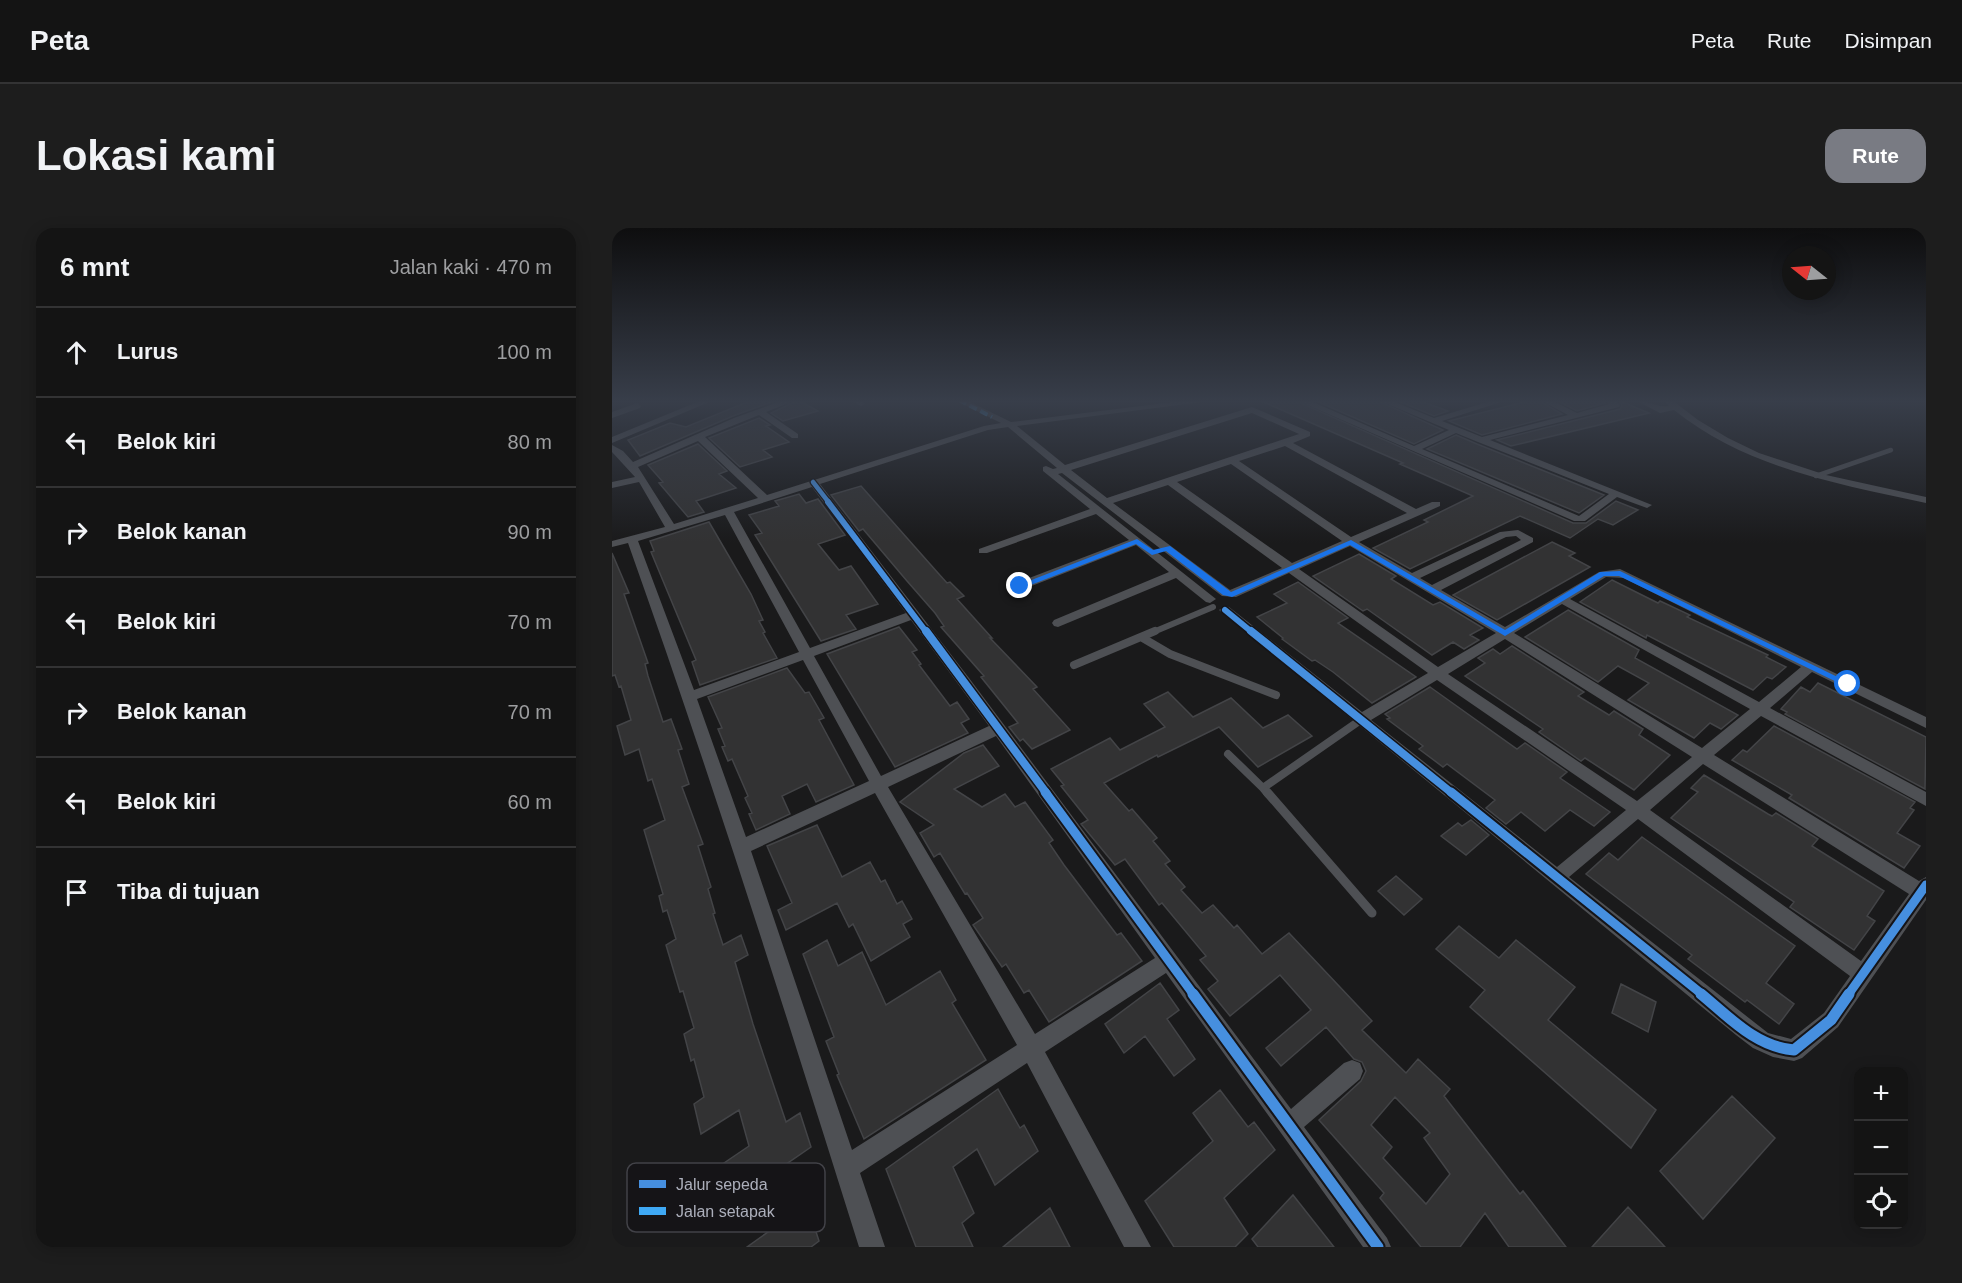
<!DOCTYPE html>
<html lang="id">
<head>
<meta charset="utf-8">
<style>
	body { margin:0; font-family:Arial,sans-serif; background:#1d1d1d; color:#f1f3f6 }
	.controls { position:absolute; right:18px; bottom:18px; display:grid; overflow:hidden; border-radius:12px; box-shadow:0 3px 15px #0003 }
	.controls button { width:54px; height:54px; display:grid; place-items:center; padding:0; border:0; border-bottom:2px solid #333334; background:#141414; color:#f1f3f6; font:30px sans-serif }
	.compass { position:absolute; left:1170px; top:18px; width:54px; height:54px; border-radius:50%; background:#141414; box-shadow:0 3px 15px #0003; rotate:287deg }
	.stop { position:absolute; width:18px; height:18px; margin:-14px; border:4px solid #1a73e8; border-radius:50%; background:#fff }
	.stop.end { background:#1a73e8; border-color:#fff; box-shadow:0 2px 6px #0008 }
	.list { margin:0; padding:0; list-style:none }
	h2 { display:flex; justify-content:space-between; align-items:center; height:78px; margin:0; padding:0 24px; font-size:26px }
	h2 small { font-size:20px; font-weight:400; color:#9d9ea0 }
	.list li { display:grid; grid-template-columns:39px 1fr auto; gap:18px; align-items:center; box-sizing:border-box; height:90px; padding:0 24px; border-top:2px solid #333334 }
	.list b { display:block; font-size:22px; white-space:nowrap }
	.list em { font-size:20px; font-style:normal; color:#9d9ea0 }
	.icon { flex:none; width:33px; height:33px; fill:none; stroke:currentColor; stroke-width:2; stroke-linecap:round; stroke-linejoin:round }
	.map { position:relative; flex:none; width:1314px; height:1019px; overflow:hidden; border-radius:18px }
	header { display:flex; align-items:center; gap:36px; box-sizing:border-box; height:84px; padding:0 30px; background:#141414; border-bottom:2px solid #333334 }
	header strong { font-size:28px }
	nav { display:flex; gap:33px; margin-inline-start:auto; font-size:21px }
	.intro { display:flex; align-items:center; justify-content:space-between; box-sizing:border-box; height:144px; padding:0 36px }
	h1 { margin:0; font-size:42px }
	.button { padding:15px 27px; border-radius:18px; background:#797b83; color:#fff; font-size:21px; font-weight:700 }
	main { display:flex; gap:36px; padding:0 36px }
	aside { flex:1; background:#141414; border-radius:18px; box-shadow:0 3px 15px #0003 }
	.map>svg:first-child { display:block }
	.building { fill:#323233; stroke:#434447; stroke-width:1.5; fill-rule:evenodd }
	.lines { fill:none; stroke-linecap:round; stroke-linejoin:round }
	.service-far3 { stroke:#4e5054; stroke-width:4.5 }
	.service-far2 { stroke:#4e5054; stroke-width:6 }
	.service-far1 { stroke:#4e5054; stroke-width:8 }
	.service { stroke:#4e5054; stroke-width:9 }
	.minor { fill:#4e5054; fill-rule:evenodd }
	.quiet { stroke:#3fa9f5; stroke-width:4; stroke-dasharray:8 4; stroke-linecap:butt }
	.cycleway-far4-casing { stroke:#151417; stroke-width:7 }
	.cycleway-far3-casing { stroke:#151417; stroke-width:9 }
	.cycleway-far2-casing { stroke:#151417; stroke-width:11 }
	.cycleway-far1-casing { stroke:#151417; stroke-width:13 }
	.cycleway-casing { stroke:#151417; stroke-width:15 }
	.cycleway-far4 { stroke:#468fdf; stroke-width:4.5 }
	.cycleway-far3 { stroke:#468fdf; stroke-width:6 }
	.cycleway-far2 { stroke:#468fdf; stroke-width:8 }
	.cycleway-far1 { stroke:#468fdf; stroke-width:9 }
	.cycleway { stroke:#468fdf; stroke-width:11 }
	.route { fill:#1a73e8 }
	.key { fill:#151417; stroke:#424248; stroke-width:1.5 }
	.key-label { font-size:16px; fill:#acafbb }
</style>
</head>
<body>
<header>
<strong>Peta</strong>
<nav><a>Peta</a><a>Rute</a><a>Disimpan</a></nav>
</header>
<div class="intro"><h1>Lokasi kami</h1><a class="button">Rute</a></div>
<main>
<aside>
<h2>6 mnt<small>Jalan kaki · 470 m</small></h2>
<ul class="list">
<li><svg class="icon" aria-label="ahead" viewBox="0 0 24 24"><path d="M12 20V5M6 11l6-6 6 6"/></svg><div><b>Lurus</b></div><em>100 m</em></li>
<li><svg class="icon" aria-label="left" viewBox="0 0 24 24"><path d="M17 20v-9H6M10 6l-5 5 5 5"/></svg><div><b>Belok kiri</b></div><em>80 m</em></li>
<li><svg class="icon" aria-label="right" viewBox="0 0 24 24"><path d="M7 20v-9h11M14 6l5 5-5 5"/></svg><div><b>Belok kanan</b></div><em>90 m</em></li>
<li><svg class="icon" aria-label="left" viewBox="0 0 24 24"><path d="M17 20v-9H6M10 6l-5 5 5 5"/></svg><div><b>Belok kiri</b></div><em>70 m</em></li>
<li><svg class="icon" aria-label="right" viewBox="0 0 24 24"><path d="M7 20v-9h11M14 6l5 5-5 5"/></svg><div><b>Belok kanan</b></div><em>70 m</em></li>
<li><svg class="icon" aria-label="left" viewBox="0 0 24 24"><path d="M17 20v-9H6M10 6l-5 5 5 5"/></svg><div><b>Belok kiri</b></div><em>60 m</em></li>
<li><svg class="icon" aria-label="arrive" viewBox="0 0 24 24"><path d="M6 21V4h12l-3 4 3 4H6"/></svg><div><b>Tiba di tujuan</b></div></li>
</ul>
</aside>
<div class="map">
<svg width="1314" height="1019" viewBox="0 0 1314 1019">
	<rect width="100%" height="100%" fill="#1a1a1b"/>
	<path class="building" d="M140,172h25l-44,16 -93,40 -12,-16 42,-17 16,4z
		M186,172l20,11 -35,10 -12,-8z
		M647,172h35l279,123h13l30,-22 22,9 -25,15 -15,-6 -28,19 -50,-22 -110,53 -37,-21 55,-26 -4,-2 49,-24 -73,-32 3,-1z
		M702,172h62l67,30 -29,14z
		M784,172h22l30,11 -14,5z
		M920,172h6l24,14 -80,21 -33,-14z
		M944,172h47l2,3 -28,8z
		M1006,172l31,13 -138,33 -14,-6 123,-31 2,-4z
		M147,190l11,7 -4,1 23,16 -26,8 9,7 -32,10 -31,-29z
		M844,207l21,9 127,51 -25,18 -152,-64z
		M86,216l29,27 -8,3 17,14 -40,13 8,11 -16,5 -29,-34 4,-1 -15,-17z
		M249,258l77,87 9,10 3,-1 14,14 -7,3 35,39h-2l47,49 -4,2 37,41 -38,19 -9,-10 -3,2 -11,-14 9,-4 -37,-46 3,-1 -43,-49 3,-1 -9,-13 -28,-32 -44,-52 -4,2 -28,-36z
		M187,266l7,9 12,-4 27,36 -27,9 21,26 12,-4 27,38 -32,11 10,14 -35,12 -66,-106 7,-2 -13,-18 30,-9 -4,-5z
		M97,294l42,72 12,26 -4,1 6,11 -2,1 14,25 -77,27 -8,-23 4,-2 -45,-108 3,-1 -4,-10z
		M940,314l23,11 -6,3 21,11 -93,53 -44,-25z
		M0,325l17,40 -5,1 24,69 -3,1 3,12 15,46 8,-3 11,30 -4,1 11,34 -7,3 21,57 -5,2 13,41 -3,2 7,24 -2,1 10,31 18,-10 7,20 -13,7 18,62 33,98 14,-9 11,34 -77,53 -10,-37 25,-17 -10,-36 -38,24 -7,-30 10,-7 -10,-38 -3,2 -7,-27 10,-6 -11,-37 -3,1 -14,-47 10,-6 -9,-29 -4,2 -4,-16 4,-2 -19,-64 21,-10 -13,-41 -4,2 -9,-32 -14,6 -8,-29 14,-6 -10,-34 -2,1 -4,-12 -3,1z
		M747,326l37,22 -5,3 42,26 7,-3 43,26 -13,7 9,5 -15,9 -11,-7 -21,13 -65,-46 -4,2 -50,-35z
		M1000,352l46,23 2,-2 30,14 -3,2 81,38 -2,2 20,10 -14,12 -5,-2 -14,13 -106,-55 -1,3 -66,-36z
		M686,354l50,36 -10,5 78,54 -44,26 -39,-31 -18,-12 -3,1 -30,-22 1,-1 -26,-21 30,-14 -13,-9z
		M956,382l71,40 -4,8 103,57 -17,14 -11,-6 -16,15 -66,-38 21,-17 -31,-17 -20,16 -73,-45z
		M287,399l18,23 -5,2 9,12 -2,1 31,41 7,-4 12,17 -8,4 7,10 -73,34 -68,-113z
		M900,418l72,46 -6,4 31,19 5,-4 29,18 -4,6 31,20 -36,35 -49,-32 -4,3 -42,-29 4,-3 -78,-53 20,-13 -7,-5 15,-9 7,5z
		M175,440l18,25 4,-1 15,26 -5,2 35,65 -38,17 -9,-18 -25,12 8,18 -34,16 -7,-16 3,-1 -7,-15 3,-2 -16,-37 -4,2 -6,-14 3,-1 -7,-17 4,-1 -14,-31z
		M1206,455l108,54 -1,52 -140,-75 2,-2 -6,-3 20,-22 9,5z
		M818,459l87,62 8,-6 42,29 -7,6 50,34 -16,14 -24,-16 -25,21 -24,-19 -15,12 -20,-16 9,-8 -48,-36 -4,3 -24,-18 4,-3 -36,-27 3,-1 -5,-4z
		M556,464l25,25 38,-19 32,30 25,-13 24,21 -54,31 -39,-40 -61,30 -1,-2 -53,28 25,28 3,-2 25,29 -4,3 17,20 -5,3 20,23 -4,3 21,23 11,-8 21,23 3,-3 25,29 27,-21 83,88 -10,9 44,43 12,-14 32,30 -6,7 76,98 3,-3 43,56h-57l-24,-34 -25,34h-39l-41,-49 4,-5 -65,-73 42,-39 5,-10 -4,-9 -8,-3 -28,-32 -45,39 -15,-18 45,-38 -31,-35 -50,41 -22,-27 10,-8 -18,-21 6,-4 -44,-53 -3,2 -34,-46 -10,6 -34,-41 7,-4 -27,-34 3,-1 -13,-16 59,-31 10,12 45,-23 -21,-23zM783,869l35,36 -6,5 26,36 -24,30 -43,-46 9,-11 -21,-22z
		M1162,498l141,76 -5,6 4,2 -17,23 23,13 -16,22 -115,-70 3,-3 -60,-35 11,-10 4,2z
		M371,517l16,21 -45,23 28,18 23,-13 10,13 10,-5 28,38 -4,3 15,22 53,70 4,-2 21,28 -93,61 -20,-32 -5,3 -18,-29 -4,3 -29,-42 10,-7 -16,-25 -2,1 -25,-41 -6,4 -14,-24 14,-8 -34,-23 64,-49z
		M1092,547l64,39 4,2 4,-3 42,26 -6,7 72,45 -17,25 8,5 -21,29 -64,-43 4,-5 -123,-84 27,-26 -7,-4z
		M859,592l18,15 -23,20 -25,-19 17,-13 4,3z
		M205,597l25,52 28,-15 11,20 4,-2 12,24 5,-3 10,18 -9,5 7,13 -39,24 -18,-37 -4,3 -12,-24 -51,27 -8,-20 14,-7 -25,-57z
		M1030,609l153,109 -29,37 28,21 -15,20 -32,-24 -2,2 -57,-43 4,-4 -106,-81 23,-21 9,7z
		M784,648l26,23 -18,16 -26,-24z
		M847,698l40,32 17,-18 59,47 -27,33 108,90 -25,38 -161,-141 15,-17 -49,-41z
		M215,712l11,26 24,-14 24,53 54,-34 16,29 -4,3 34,57 -122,79 -27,-64 2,-1 -13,-33 8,-4 -31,-83z
		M548,755l19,27 -12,9 28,40 -21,17 -29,-40 -21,17 -19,-29z
		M1009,756l35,18 -8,30 -36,-19z
		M386,861l22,39 4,-3 14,26 -43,34 -18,-36 -24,18 21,46 -12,10 11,24h-57l-30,-78z
		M608,862l28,37 6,-5 21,28 -51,48 24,36 -13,13h-61l-29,-46 68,-60 -20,-28z
		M1120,868l43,42 -72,81 -43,-48z
		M681,967l41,52h-76l-6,-8z
		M195,976l12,37 -8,6h-64z
		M1016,979l37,40h-73z
		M438,980l20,39h-67z"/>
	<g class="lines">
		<path class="service-far3" d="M1204,248l75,-26"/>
		<path class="service-far2" d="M539,405l62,-26"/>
		<path class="service-far1" d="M529,409l29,17 106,41
			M462,437l81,-34
			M616,526l35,34
			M656,566l-5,-6 99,-69"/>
		<path class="service" d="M655,564l105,121"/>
		<path class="minor" d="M90,172h12l-102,43v-6z
			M172,172h12l-30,12 32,22v4h-6l-33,-23 -54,22 62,58 217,-69 17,-3 -46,-23h11l45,22 178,-22h28l-200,26 48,39 187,-58 58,25v4l-17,7 123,66 16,-7h8v4l-81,36 53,31 88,-41 18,-2 15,8v4l-92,48 64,37 94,-55 21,-3 306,148v11l-114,-56 -42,36 156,84v14l-165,-90 -47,39 205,126 7,-4v23l-88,127 -36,31 -8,3 -21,-4 -20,-9 -17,-13 -517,-425 6,-4 4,1 133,105 66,-39 -139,-100 -53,24 -14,-1 -160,-123 -4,1 158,125 -6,4 -4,-1 -30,-24 -118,49 -4,-1 -2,-3 2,-3 115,-48 -33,-27 -112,44h-8v-6l113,-43 -33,-26 -109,39h-8v-4l111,-40 -47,-38v-4l3,-1 7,3 4,-1 -49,-41 -20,3 -168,54 149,194 322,431 53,-46 8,-3 8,3 3,8 -3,8 -56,48 83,111 4,9h-28l-197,-274 -121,79 106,195h-27l-97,-184 -167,110 25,74h-26c-74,-236 -148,-471 -231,-704l-16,4v-6l53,-14 -26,-45 -27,6v-6l23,-5 -23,-25v-7l11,6 10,11 101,-44zM640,185l47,21 -192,64 -36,-28zM86,213l60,57 -84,26 -36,-57zM673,218l122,67 -56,24 -112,-76zM619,236l111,77 -50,22 -115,-81zM556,257l114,83 -52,22 -117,-87zM200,259l94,126 -96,35 -76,-136zM113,287l74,137 -105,38 -56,-149zM904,308l5,4 -89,45 -12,-7 86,-41zM738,318l146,87 -58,34 -139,-98zM994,349l18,1 177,89 -42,35 -189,-103zM950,376l188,105 -48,39 -188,-115zM299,392l78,106 -108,50 -67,-120zM893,411l187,118 -55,44 -189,-127zM191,432l66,121 -123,56 -49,-138zM825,452l189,130 -69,57 -186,-147zM384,508l159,222 -120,76 -147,-247zM1091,536l206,130 -48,67 -211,-151zM263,565l142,252 -165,105 -101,-299zM1026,591l212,157 -26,37 -33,26 -23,-6 -199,-156z
			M237,172h11l5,4 -4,2z
			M684,172h12l106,46 35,-16 -71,-30h12l44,18 60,-18h13l-65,21 40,16 86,-22 -28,-15h11l26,13 32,-9 -4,-4h10l5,5 -1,2 -129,33 162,65 -5,3 -30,-11 -32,24h-11zM844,205l22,9 131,52 -30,22 -157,-67z
			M1023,172c12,0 22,8 34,6l-6,-6h9l26,20 30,18 31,15 67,22 100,22v6c-88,-19 -180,-35 -252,-93l-14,3z
			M25,175l4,3 -1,2 -28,10v-6z"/>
		<path class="quiet" d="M347,172l33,17"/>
		<defs>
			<path id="cycleway-far4" d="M201,254l17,22"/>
			<path id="cycleway-far3" d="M216,274l99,131
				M613,382l28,23"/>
			<path id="cycleway-far2" d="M314,403l121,163
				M639,403l202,163"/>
			<path id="cycleway-far1" d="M433,564l149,203
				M839,564l252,203
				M1236,767l78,-110"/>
			<path id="cycleway" d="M581,766l185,253
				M1089,766c28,23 55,53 93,56l37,-30 18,-26"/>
		</defs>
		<use href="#cycleway-far4" class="cycleway-far4-casing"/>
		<use href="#cycleway-far3" class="cycleway-far3-casing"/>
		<use href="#cycleway-far2" class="cycleway-far2-casing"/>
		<use href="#cycleway-far1" class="cycleway-far1-casing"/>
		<use href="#cycleway" class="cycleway-casing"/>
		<use href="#cycleway-far4" class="cycleway-far4"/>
		<use href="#cycleway-far3" class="cycleway-far3"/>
		<use href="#cycleway-far2" class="cycleway-far2"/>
		<use href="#cycleway-far1" class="cycleway-far1"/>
		<use href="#cycleway" class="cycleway"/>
	</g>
	<linearGradient id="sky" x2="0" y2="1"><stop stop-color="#0e0e0f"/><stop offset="0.55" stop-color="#383e4a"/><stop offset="1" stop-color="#383e4a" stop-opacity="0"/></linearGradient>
	<rect width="1314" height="315" fill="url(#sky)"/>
	<path class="route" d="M525,311l16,11 17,-4 61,46 120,-52 154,90 95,-58 20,-1 232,113 -7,2 -226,-110h-15l-99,60 -155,-91 -118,52 -9,-2 -57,-44 -14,4 -16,-11 -113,44 -7,-2z"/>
	<rect x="15" y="935" width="198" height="69" rx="9" class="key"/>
	<rect x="27" y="952" width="27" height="8" fill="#468fdf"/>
	<rect x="27" y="979" width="27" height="8" fill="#3fa9f5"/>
	<g class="key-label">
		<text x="64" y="962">Jalur sepeda</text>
		<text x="64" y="989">Jalan setapak</text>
	</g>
</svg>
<div class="controls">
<button>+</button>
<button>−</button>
<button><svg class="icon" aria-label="locate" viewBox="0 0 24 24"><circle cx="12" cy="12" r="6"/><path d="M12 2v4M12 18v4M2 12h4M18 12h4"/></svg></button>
</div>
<svg class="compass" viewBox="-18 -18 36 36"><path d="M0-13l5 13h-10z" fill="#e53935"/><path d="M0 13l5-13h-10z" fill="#9d9ea0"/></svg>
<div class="stop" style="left:1236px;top:456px"></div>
<div class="stop end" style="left:408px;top:358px"></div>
</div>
</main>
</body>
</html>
